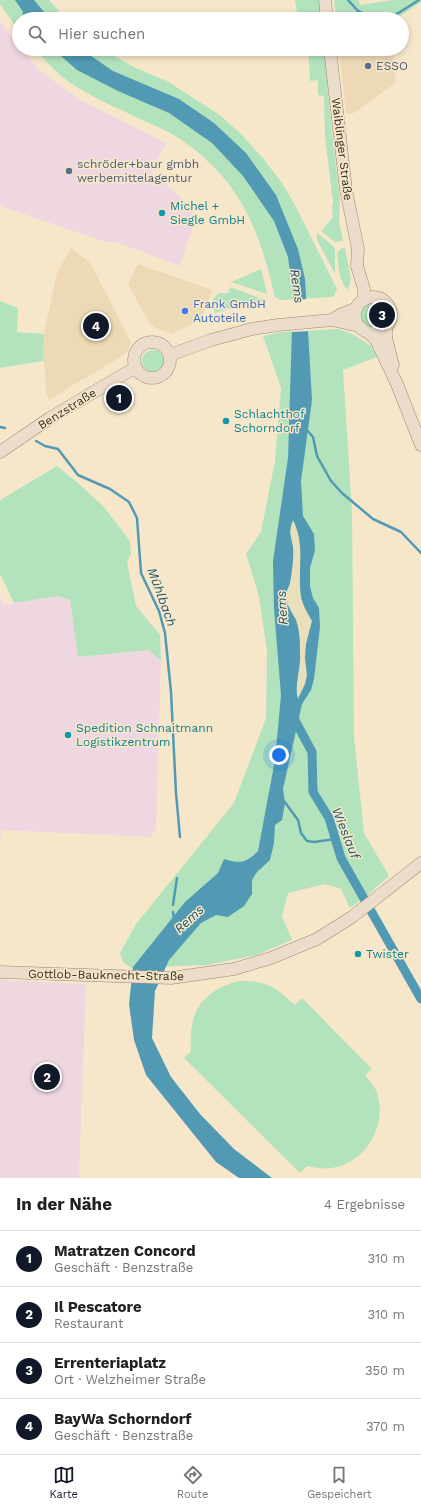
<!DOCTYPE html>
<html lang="de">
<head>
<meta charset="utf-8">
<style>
	body { margin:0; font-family:"Work Sans",sans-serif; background:#f6f6f6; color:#222 }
	.you { position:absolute; left:279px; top:755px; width:14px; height:14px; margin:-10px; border:3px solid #fff; border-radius:50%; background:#1a73e8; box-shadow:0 0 0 6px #1a73e833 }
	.badge { display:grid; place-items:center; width:26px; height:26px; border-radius:50%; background:#111827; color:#fff; font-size:13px; font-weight:700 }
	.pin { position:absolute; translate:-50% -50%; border:2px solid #fff; box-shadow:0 1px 4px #0006 }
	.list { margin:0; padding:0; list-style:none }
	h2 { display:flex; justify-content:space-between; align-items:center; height:52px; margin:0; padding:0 16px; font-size:17px }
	h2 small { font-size:13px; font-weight:400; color:#767676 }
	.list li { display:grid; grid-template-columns:26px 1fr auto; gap:12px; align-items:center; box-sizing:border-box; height:56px; padding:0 16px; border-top:1px solid #e0e0e0 }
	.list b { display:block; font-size:15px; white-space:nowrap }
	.list p { margin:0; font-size:13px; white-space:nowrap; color:#767676 }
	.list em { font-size:13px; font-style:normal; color:#767676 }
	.icon { flex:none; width:22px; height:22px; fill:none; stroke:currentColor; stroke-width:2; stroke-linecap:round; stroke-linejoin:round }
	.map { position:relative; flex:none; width:421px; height:1178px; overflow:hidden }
	.search { position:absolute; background:#fff; box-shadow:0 2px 6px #0003; left:12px; right:12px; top:12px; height:44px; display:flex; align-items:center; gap:10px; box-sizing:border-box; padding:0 14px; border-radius:22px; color:#767676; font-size:15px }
	.sheet { height:276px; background:#fff }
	nav { display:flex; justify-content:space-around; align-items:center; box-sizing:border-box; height:56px; border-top:1px solid #e0e0e0; background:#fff; font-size:11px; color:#767676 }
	nav a { display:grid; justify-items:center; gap:2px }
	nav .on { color:#111827 }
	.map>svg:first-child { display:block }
	.built { fill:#edd9b6 }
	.industrial { fill:#efd7e1 }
	.green { fill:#b3e3bd }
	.sand { fill:#e9dfba }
	.water { fill:#529ab4; fill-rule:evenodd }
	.pier { fill:#f6e7ca }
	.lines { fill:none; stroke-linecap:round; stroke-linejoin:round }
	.stream { stroke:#529ab4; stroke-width:2.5 }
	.canal { stroke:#529ab4; stroke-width:9 }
	.secondary-casing { stroke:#97896f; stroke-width:13 }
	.secondary { stroke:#ecdccb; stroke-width:12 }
	.service-dot { fill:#5c6f8a; stroke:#f6e7ca; stroke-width:1.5 }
	.culture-dot { fill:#0f9aa8; stroke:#f6e7ca; stroke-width:1.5 }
	.shop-dot { fill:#3f7fe0; stroke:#f6e7ca; stroke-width:1.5 }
	.labels { text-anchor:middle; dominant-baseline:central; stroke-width:3; stroke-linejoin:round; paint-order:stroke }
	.service-label { font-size:12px; fill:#4e5e75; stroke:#f6e7ca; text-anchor:start }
	.street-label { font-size:12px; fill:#363025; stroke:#f6e7ca }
	.culture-label { font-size:12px; fill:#0d838f; stroke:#f6e7ca; text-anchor:start }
	.shop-label { font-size:12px; fill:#366cbe; stroke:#f6e7ca; text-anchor:start }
	.water-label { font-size:13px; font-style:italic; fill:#1b5669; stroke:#f6e7ca }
</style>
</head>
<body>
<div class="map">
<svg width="421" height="1178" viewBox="0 0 421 1178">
	<rect width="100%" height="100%" fill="#f6e7ca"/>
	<path class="built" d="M339,49h53l4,34 -44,31 -6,-1z
		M71,248l17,13 5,7 38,74 -4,10 -16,11 -40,23 -22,15 -3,-8 -1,-23 -2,-9 1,-28 13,-60z
		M138,264l74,26 -7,20 -5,10 -28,14 -15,-5 -9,-8 -20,-37z"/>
	<path class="industrial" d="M0,21l19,26v2h2l19,22 42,30 84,42 -15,29 17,14 21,19 7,13 -16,48 -64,-24h-10l-106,-36z
		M58,595l12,5 8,57 71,-7 12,11 -5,167 -5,9 -150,-7 -1,19v-253l4,9z
		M0,980l86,4 -7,194h-79z"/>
	<path class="green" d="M0,0h49l17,19h-47v12l-19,-27z
		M295,0h24l2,19h-9l-1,-2 -13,2z
		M334,0h25l1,5 32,-5h29v2l-25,17h-60z
		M34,49h67l35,19 31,13 54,35 21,19 20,22 20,26 13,22 42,84 -3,7 -3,1 -50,3 -6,-3c-16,-67 -33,-114 -92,-156 -15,-11 -34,-17 -51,-26 -24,-11 -51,-23 -72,-40 -9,-8 -17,-18 -26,-26z
		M308,49h16l8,84 8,66 -1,22 4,20 -8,1 -14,-11 12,-14 -1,-9 1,-6 -8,-66 -1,-40 -6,-1v-15l-8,1z
		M317,234h2l16,14v26l-18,-34z
		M342,248h3l6,31 -3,11c-10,-10 -9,-24 -11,-37z
		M261,269l6,25 -36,-12z
		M230,287l36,13 -22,4 -29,9c-2,-9 -5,-15 5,-20h8z
		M0,301l18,7 -1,24 27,2 -1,27 -43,7z
		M359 316a14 14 0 1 1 28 0a14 14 0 1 1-28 0Z
		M338,329l16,6 17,11 6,11 -34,13 9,142 2,225 10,96 25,43 -18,16 -21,16 -9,-19 -16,-5 -37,9 -6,23 10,24 -36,15 -49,10 -75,3 -9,-6 -3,-9 16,-29 98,-121 32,-85 1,-67 -8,-55 -13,-42 15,-22 14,-71 6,-73 -18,-52 19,-4z
		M142 361a11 11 0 1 1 22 0a11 11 0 1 1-22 0Z
		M57,466l21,17 26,24 26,34 1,13 -4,8 9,44 24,29 1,26 -12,-11 -71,7 -8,-57 -12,-4 -44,7 -14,-29v-74z
		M238,981c30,0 35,4 57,24l7,-7 70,71 -7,6c4,5 8,10 11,15 13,33 -9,73 -44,78 -9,1 -16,0 -25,-2l-7,7 -116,-115 7,-7c-3,-39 10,-59 47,-70z"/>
	<path class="sand" d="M293,520c13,25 4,49 8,76 0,8 7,18 11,25l-6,23 -1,14 2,17 -2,9 -8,15c-3,-14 4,-30 3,-45 0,-11 0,-23 -4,-33 -4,-9 -10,-16 -10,-26 0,-4 3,-8 4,-12 2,-11 4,-25 2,-36 -1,-14 -4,-12 1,-27z"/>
	<path class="water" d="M15,0h19l16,19h-22z
		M53,49h28l32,22 66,28 35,24 32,30 30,42 22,54 7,30 7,121 -11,81 2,35 11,18 1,16 -5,18v18l3,12 6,10 1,19 -6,52 -3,11 -9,14 -19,85 2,14 -3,17 -7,5 -1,18 -4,17 -13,12 -5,8v14l-8,12 -16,11 -12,-2 -15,8 -32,37 -14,31 -3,47 19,39 29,37 34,35 38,29h-33l-23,-16 -70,-87 -12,-35 -5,-36 4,-37 52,-65 33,-29 6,-14c16,5 22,4 34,-8l17,-91 6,-65 -7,-86 -1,-48 15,-103 5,-162 -5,-39 -14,-36 -31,-45 -31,-33 -43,-30 -51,-22 -41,-21zM293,520c13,26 4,49 8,76 1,8 7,18 11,25l-6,23 -1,14 2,17 -2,9 -7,15c-4,-13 3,-31 2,-45 0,-11 0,-23 -4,-34 -4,-8 -10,-15 -10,-25 0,-4 3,-8 4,-12 2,-11 4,-25 3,-36 -2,-13 -5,-13 0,-27z"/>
	<path class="pier" d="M308,299l3,32 -20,1v-32z"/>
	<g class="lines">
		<path class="stream" d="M348,0l10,11 11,5 18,3 13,-7 19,-12
			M24,12v7
			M0,427l5,1
			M306,429l7,8 4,19 14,25 11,12 31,26 28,13 20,21
			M36,441l9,5 13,3 20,26 32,14 19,13 8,16 4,55 18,38 6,22 6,59 5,101 4,44
			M284,801l14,19 3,13 6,8 7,1 21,-3
			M173,905l4,-27
			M173,912l1,7"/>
		<path class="canal" d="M291,713l21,39 1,40 16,26 12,40 80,141"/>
		<defs>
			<path id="secondary" d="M325,0l2,19
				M330,49l16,141 12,59 -1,17 7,23v11
				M355 315a18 18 0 1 1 36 0a18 18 0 1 1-36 0Z
				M332,320l8,-5 17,-7
				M386,327v11l7,27
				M369,333l7,7 21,44 24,61
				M134 360a18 18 0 1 1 36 0a18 18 0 1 1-36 0Z
				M170,355l41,-15 41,-11 26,-4 54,-5 27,6
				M0,452l50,-34 86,-51
				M0,972l171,6 63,-9 37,-11 46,-19 35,-22 69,-54"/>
		</defs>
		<use href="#secondary" class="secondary-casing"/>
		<use href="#secondary" class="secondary"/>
	</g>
	<g class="service-dot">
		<circle cx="368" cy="66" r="4"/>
		<circle cx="69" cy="171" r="4"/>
	</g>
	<g class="culture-dot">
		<circle cx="162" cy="213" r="4"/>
		<circle cx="226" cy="421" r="4"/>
		<circle cx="68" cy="735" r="4"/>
		<circle cx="358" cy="954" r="4"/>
	</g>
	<circle class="shop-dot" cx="185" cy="311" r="4"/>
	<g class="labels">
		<g class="service-label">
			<text x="376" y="66">ESSO</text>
			<text x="77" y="164">schröder+baur gmbh<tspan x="77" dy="14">werbemittelagentur</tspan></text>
		</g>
		<g class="street-label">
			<text transform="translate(342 149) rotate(83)">Waiblinger Straße</text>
			<text transform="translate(67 409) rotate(-32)">Benzstraße</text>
			<text transform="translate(106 975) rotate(1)">Gottlob-Bauknecht-Straße</text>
		</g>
		<g class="culture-label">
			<text x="170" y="206">Michel +<tspan x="170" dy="14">Siegle GmbH</tspan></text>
			<text x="234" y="414">Schlachthof<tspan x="234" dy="14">Schorndorf</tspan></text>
			<text x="76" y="728">Spedition Schnaitmann<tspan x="76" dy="14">Logistikzentrum</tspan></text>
			<text x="366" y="954">Twister</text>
		</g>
		<g class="shop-label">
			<text x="193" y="304">Frank GmbH<tspan x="193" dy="14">Autoteile</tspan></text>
		</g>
		<g class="water-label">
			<text transform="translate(297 286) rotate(82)">Rems</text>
			<text transform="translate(162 597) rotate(70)">Mühlbach</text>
			<text transform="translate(282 608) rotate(-93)">Rems</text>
			<text transform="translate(346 833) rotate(68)">Wieslauf</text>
			<text transform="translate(189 919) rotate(-43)">Rems</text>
		</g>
	</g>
</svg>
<div class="you"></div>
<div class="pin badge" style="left:119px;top:398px">1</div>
<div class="pin badge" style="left:47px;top:1077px">2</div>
<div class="pin badge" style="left:382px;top:315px">3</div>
<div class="pin badge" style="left:96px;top:326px">4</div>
<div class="search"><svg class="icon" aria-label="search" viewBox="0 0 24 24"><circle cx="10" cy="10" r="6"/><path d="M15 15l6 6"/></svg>Hier suchen</div>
</div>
<section class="sheet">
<h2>In der Nähe<small>4 Ergebnisse</small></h2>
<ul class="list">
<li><span class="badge">1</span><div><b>Matratzen Concord</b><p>Geschäft · Benzstraße</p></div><em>310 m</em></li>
<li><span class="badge">2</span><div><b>Il Pescatore</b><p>Restaurant</p></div><em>310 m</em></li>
<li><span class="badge">3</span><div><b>Errenteriaplatz</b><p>Ort · Welzheimer Straße</p></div><em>350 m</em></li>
<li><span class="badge">4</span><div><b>BayWa Schorndorf</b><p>Geschäft · Benzstraße</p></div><em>370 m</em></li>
</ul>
</section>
<nav>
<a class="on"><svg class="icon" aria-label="map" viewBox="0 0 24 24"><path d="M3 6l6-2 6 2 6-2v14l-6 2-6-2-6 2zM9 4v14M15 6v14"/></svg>Karte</a>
<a><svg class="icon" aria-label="directions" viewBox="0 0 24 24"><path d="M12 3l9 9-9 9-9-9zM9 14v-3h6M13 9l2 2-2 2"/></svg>Route</a>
<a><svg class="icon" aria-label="saved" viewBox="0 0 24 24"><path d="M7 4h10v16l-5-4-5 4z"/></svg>Gespeichert</a>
</nav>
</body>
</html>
